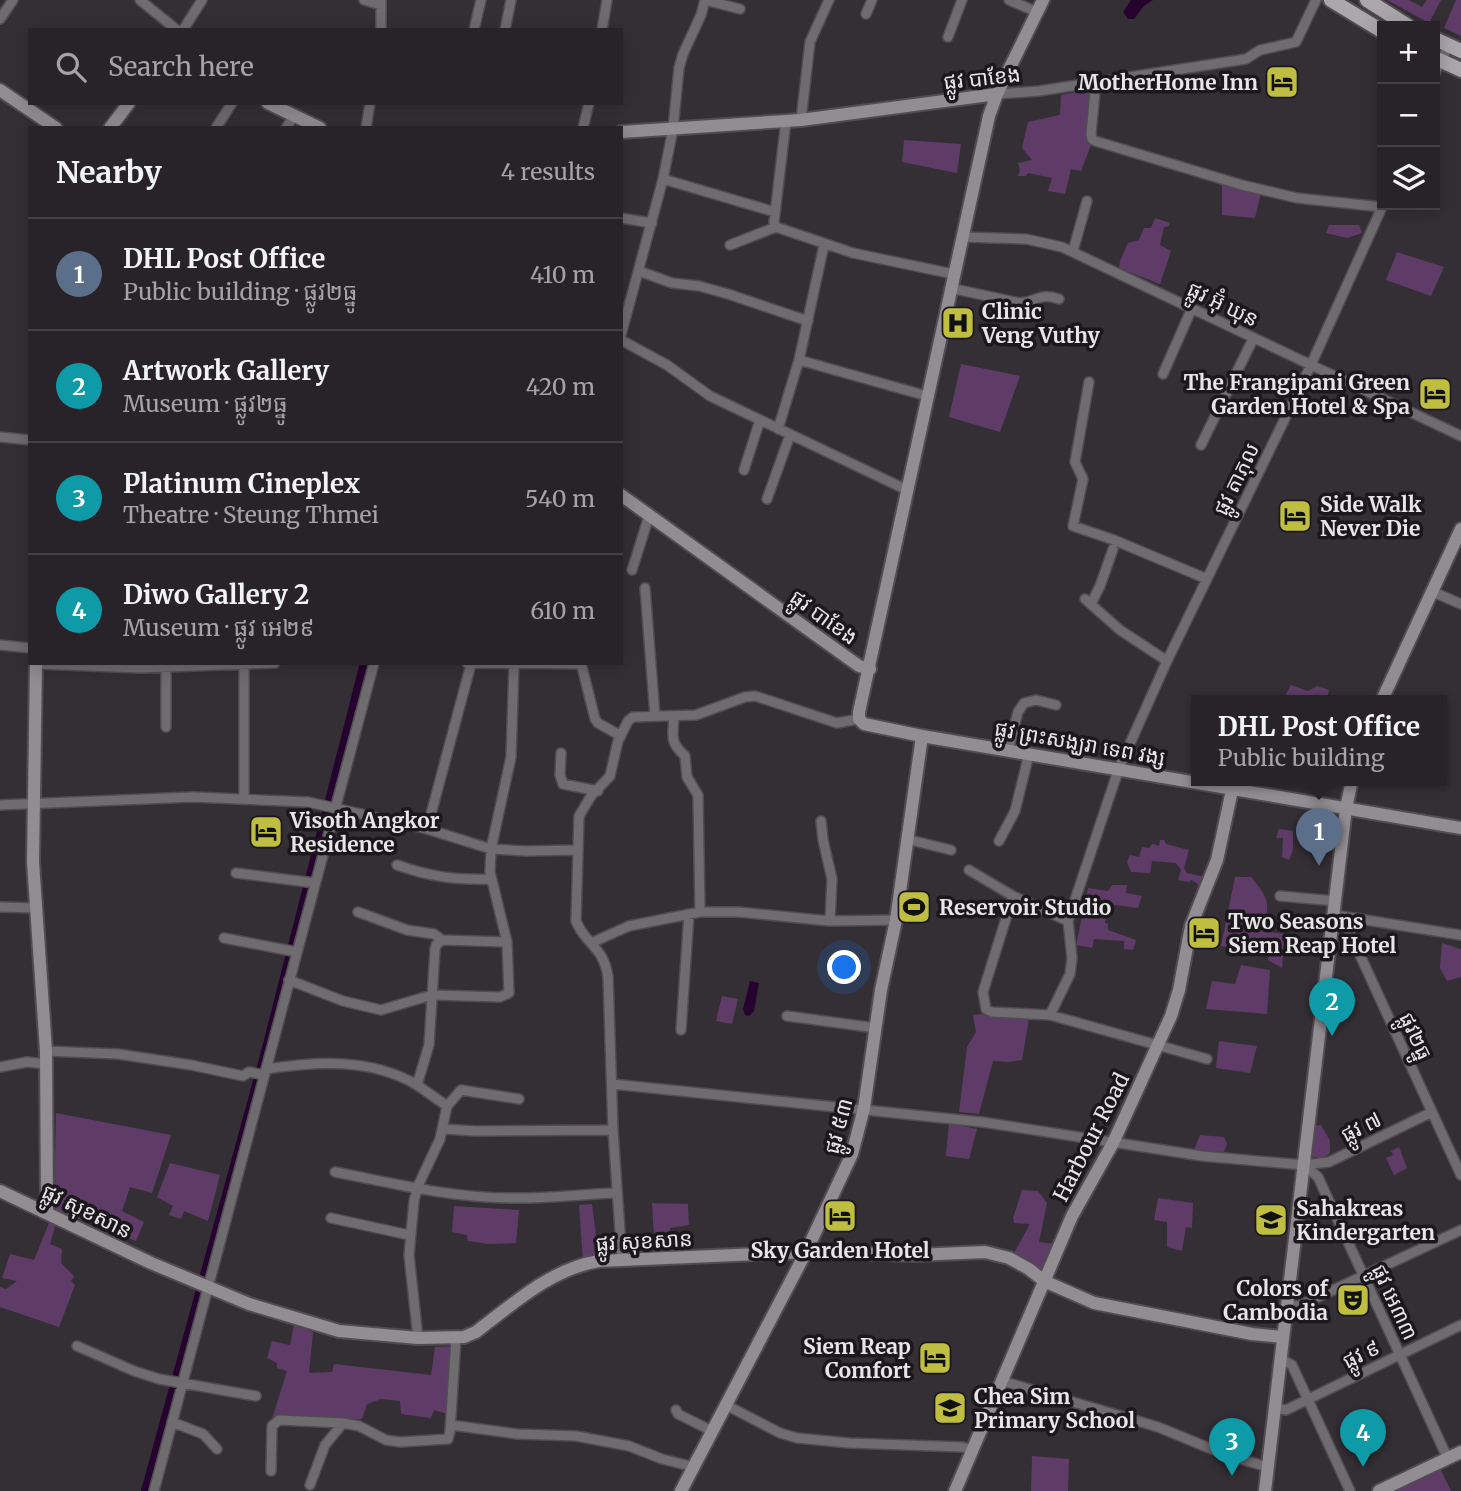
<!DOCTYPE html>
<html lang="en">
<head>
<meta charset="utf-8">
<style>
	body { margin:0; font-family:Merriweather,"Noto Sans Khmer",serif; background:#2f2b30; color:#f1f3f6 }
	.controls { position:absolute; right:21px; top:21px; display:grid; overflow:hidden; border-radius:0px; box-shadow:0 4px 18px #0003 }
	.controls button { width:63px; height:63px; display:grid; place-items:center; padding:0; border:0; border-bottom:2px solid #434045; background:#272328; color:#f1f3f6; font:35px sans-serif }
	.you { position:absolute; left:845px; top:968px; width:24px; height:24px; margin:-18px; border:5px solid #fff; border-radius:50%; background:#1a73e8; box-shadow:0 0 0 10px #1a73e833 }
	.badge { display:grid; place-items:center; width:46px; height:46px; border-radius:50%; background:#0b8043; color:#fff; font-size:23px; font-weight:700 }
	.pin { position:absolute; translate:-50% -58px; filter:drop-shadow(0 2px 4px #0008) }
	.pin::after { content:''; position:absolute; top:37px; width:24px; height:21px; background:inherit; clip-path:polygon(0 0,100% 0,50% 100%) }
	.popup { position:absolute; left:1191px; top:695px; width:256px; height:91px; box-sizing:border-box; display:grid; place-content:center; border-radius:0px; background:#272328; filter:drop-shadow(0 2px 5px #0005); font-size:23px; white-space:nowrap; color:#a4a4a8 }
	.popup b { font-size:26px; color:#f1f3f6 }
	.popup::after { content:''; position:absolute; left:50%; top:100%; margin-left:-14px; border:14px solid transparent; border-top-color:#272328 }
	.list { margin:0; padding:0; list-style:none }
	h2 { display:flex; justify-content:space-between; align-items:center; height:91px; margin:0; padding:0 28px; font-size:30px }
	h2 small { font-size:23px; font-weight:400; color:#a4a4a8 }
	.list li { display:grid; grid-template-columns:46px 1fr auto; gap:21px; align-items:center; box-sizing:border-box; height:112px; padding:0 28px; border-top:2px solid #434045 }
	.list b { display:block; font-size:26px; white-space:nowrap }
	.list p { margin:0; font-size:23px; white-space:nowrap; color:#a4a4a8 }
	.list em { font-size:23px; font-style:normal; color:#a4a4a8 }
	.icon { flex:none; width:38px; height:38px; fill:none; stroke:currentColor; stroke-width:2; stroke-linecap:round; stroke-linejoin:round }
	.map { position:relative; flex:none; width:1461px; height:1491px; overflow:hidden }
	.search { position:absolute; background:#272328; box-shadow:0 4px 18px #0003; left:28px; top:28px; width:595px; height:77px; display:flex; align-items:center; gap:18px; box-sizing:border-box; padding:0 24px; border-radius:0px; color:#a4a4a8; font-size:26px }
	.panel { position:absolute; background:#272328; box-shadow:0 4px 18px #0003; left:28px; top:126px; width:595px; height:539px; border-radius:0px }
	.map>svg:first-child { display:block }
	.green { fill:#5f3c68 }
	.water { fill:#26022e }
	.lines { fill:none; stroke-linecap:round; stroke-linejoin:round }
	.canal { stroke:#26022e; stroke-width:8 }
	.street-casing { stroke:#514c52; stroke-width:12 }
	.secondary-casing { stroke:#514c52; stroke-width:16 }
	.primary-casing { stroke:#514c52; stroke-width:18 }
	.street { stroke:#6f6c6f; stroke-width:9 }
	.secondary { stroke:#918d92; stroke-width:12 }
	.primary { stroke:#aba7ad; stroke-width:14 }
	.labels { text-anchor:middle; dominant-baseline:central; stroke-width:7; stroke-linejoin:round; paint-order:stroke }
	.street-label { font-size:21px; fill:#e8e5e8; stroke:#1b181b }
	.poi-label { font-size:21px; font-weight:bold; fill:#e8e5e8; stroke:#1b181b; text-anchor:start }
</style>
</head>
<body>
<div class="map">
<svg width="1461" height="1491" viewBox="0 0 1461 1491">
	<rect width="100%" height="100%" fill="#342f35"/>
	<path class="green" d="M1387,0h22l13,7 5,-7h14l-12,23z
		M1456,0h5v36l-17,-8z
		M1092,89l-4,37 3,19 -10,26 -10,-2 -6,25 -17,-3 4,-13 -24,-5 -2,3h-8l2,-6 -2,-7 14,-3 -10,-12 6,-26 32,-7 1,-20z
		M904,140l57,4 -4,29 -55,-11z
		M1222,184l39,9 -6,25 -33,-3z
		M1155,218l15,5 -1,3 -5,1 -4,18 11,6 -11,33 -41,-16 1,-7 8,-18 11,-3 5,-12h7z
		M1329,225h30l3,8 -15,5 -21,-5z
		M1397,252l47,15 -13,29 -45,-16z
		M961,364l59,12 -20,56 -51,-15z
		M1291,685l17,6 9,-5 12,4 -2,9 -15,-4 -1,5h-28z
		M1279,829l14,2v19l-4,10 -7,-3 1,-19h-7z
		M1160,840h4l2,4 23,6 -5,18 3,5 18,4 -2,13 -5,-2v-4l-6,-4 -3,2 -11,-2 3,-10 -5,-7 -24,-2 -2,12 -19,-1 -4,-10 3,-7 9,2 3,-10 7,1 3,-4 7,2z
		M1235,877h16c18,21 20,28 11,54l23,3 -3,34 -14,-8 2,-17 -15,-1 -8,9 -26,-5z
		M1112,885h15l-1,8 16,3 -4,12 -30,-4 -3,19 3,1v6l28,10 -3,10 -9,-1v-8l-30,-2 -2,9 -16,-3 12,-57 20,3z
		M1442,943l19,6v28l-14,4 -7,-13z
		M1241,965l29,5 -3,44 -61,-5 6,-28 23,3z
		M722,996l16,3 -6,25 -16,-3z
		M993,1013l36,5 -7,42 -13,2 -16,-1 -14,53 -20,-2 8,-65 9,-15 -3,-17z
		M1219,1041l38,5 -7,27 -34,-5z
		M56,1113l115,22 -19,58 -22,-6 -8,24 22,11 -8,19 -82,-32z
		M949,1123l28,6 -8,30 -23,-3z
		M1321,1125l9,16v12l-5,4h-12l1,-31z
		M1200,1135l24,2 3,7 -3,8 -30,-2z
		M1399,1147l8,21 -13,7 -8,-17 7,-3 -2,-4z
		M170,1163l50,12 -12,46 -24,-10 -3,8 -12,-4 4,-9 -16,-9z
		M1022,1190l16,1 9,12 -8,39 15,2 -12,30 -29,-19 17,-31 -16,-1 -1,-5z
		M1158,1198l35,5 -1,25 -6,-1 -4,24 -15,-4v-25l-13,-2z
		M652,1203l36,1 1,21 -19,3 -1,7 -15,2z
		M592,1204l7,54 -16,4 -4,-57z
		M454,1206l65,4 -3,33 -27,1 -21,-3 -1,-6 -15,-3z
		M49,1223h7l-6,21 12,5 -1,14 13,13 -3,5 4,4 -16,42 -59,-20v-20l6,2 11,-8 -15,-3 8,-24 24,6z
		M294,1325l19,7 -4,41 23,-1 2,-8 97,11 4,-28 21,-1 -8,68 -14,-4 -3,8 -30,-4 -1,-13 -19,-2 -14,5 -5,15h-90l15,-48 -10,-3v-5l-10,-5 5,-17 18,4z
		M1032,1456l37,3 -1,32h-37z
		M1440,1468l11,23h-58z"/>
	<path class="water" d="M1131,0h22l-9,6 -10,13h-6l-5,-7z
		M750,981l9,2 -5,28 -5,5 -4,-1 -2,-6z"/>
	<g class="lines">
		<path class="canal" d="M145,1491l120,-439 99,-389"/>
		<defs>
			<path id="street" d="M140,0l37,30
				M364,0l17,5
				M381,0v30
				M705,0l35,9
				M1009,0l28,12
				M866,14l6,-14
				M0,19l13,-19
				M183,30l19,-30
				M474,30l7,-30
				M505,30l6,-30
				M602,30l5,-30
				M948,37l14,-37
				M1435,73l14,-28
				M1096,81l-5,53 1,5 3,2 147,44 55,13 85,9
				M997,94l42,-3 207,-32 14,-9 36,-8 20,-42
				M801,120l9,-78 19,-42
				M216,128l16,-25
				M286,128l8,-12
				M366,128l4,-25
				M583,128l6,-25
				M663,179l112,33
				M621,218l31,5
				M776,227l-2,-5 12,-101
				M962,237l64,2 36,8 399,189
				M730,245l46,-18 77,26 100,21
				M1073,251l14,-50
				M639,271l33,12 27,3 29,8 80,27
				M950,288l70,15c17,-1 19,-11 39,-4
				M621,335l42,-156 10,-50 6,-61 4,-14 18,-39 4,-15
				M621,340l46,25 43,31 197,94
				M799,360l128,36
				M1163,374l29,-66
				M1089,382l-14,80 8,17 -10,47 41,14 93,39
				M778,429l21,-69 25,-115
				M0,437l30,3
				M1201,445l52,-106
				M744,470l16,-50
				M767,499l23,-64
				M632,570l17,-54
				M645,588l10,128
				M1433,592l28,12
				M1085,599l35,31 47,31
				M1091,604l9,-18 13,-37
				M0,645l30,3
				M467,663l114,1
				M581,663l14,56 3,4 23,13
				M36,664l104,4 135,-5
				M166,667v60
				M674,716c-1,21 -5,25 11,40l2,21 11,18 2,117
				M1008,751l10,-39 6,-9 12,-3 20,5
				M561,753l-1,22 3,9 35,7
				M244,798v-135
				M0,805l193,-8 115,5 119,27 64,20 35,2 50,-1
				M821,821l2,19 9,39 -2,42
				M427,829l44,-165
				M906,839l45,11
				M999,841l16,-30 14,-57
				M397,865c34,12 58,15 94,14
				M969,870l44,26 55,25
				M236,873l79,10
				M1013,896l-30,96 3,17 6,3 58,3 157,44
				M1280,896l56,5
				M0,907l35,1
				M358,912l49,18 27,4 8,6 65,2
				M1334,915l14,14 113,246
				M1334,915l127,20
				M224,938l73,14
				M442,940l-6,5 -1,5 -6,95 -12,40 30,21
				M591,943l38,-17 71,-14h38l92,9 66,-1
				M289,980l54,21 38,9 51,-15 68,2 9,-4 -2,-51 -17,-70 1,-23 20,-92 3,-93
				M1050,1015l20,-41 2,-16 -4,-37 51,-153 48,-107 143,-294 73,-162
				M787,1016l89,12
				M681,1030l8,-116
				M46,1051l72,3 73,11 52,11 6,-4 15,3
				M0,1067l27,-5 19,2
				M266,1069c51,-8 105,-11 151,16
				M612,1084l370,38 220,34 102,9 25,-3 103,-50
				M443,1129l33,2 137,-1
				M1304,1165l14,12 130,282
				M335,1172c57,11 116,26 175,26 36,1 72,-4 107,-5
				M331,1218l78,17
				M622,1261l-9,-131 -5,-153c-5,-32 -22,-31 -32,-56l3,-105 12,-20 19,-20 8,-35 10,-20 5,-4 63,-2 49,-18 10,-1 82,27 22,-4
				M1287,1305l12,1 162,-76
				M418,1338l-9,-83 5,-54 3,-13 23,-49 7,-33 14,-16 58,9
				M77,1346l57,25 25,8 97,17
				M1281,1359l11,6 58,126
				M1002,1381l156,46 68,28 42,12
				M726,1405l54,28 17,5 52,5 113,4 10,3
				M1275,1408l11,2 175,-85
				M676,1410l2,4 34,17
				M172,1422l31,12 14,15
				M451,1425l66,9 59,2 53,10 33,13 32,8
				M271,1471l1,-45 7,-6 64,3 16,3 27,14 14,2 48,-3 2,-8 6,-93
				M310,1485l15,-40 18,-22
				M154,1491l220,-828"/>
			<path id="secondary" d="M1043,0l-46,94 -8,22 -130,596v7l5,5 58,12 539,92
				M0,90l56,38
				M268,103l52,25
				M110,128l19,-25
				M621,132l180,-12 196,-26
				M621,495l238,171 11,3
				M36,663l-3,199 13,189 1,161
				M1382,700l79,-171
				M0,1191l151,72 98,41 90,27 79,7 46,-1 12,-5c38,-29 75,-63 123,-71l207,-9 110,3 69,-3 24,6 20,11 15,12 50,22 158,31 31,3
				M681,1491l125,-239 46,-98 12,-46 17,-118 15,-70 26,-184
				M955,1491l117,-275 41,-73 58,-127 8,-26 12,-64 26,-66 15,-70
				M1265,1491l81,-683 6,-28
				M1379,1491l82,-39"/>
			<path id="primary" d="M1331,0l51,31
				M1367,0l41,26
				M1435,39l26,12
				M1435,58l26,12"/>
		</defs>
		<use href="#street" class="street-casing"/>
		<use href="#secondary" class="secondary-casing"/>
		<use href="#primary" class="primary-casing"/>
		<use href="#street" class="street"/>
		<use href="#secondary" class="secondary"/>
		<use href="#primary" class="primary"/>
	</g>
	<defs>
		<symbol id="hotel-square" viewBox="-11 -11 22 22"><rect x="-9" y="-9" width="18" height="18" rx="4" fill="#bfbe41" stroke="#1b181b"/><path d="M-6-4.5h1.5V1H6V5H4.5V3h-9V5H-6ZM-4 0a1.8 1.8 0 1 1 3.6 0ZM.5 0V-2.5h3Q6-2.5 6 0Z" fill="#111"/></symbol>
		<symbol id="hospital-square" viewBox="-11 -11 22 22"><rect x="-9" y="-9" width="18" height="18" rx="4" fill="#bfbe41" stroke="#1b181b"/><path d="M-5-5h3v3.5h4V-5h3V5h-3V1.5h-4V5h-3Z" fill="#111"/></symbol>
		<symbol id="stadium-square" viewBox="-11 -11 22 22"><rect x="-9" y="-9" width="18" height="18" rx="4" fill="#bfbe41" stroke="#1b181b"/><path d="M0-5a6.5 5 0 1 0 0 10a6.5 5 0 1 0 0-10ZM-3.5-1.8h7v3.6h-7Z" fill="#111"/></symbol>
		<symbol id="school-square" viewBox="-11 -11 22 22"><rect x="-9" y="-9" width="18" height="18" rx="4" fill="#bfbe41" stroke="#1b181b"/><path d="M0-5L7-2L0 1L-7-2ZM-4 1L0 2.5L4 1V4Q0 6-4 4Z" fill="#111"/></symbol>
		<symbol id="theatre-square" viewBox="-11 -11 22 22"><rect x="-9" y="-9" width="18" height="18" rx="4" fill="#bfbe41" stroke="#1b181b"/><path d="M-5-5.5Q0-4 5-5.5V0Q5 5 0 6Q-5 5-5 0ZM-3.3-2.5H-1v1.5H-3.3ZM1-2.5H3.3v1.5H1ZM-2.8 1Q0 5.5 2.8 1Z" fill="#111"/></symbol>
	</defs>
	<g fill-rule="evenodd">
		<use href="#hotel-square" x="1263" y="63" width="38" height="38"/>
		<use href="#hospital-square" x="939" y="304" width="38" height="38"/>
		<use href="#hotel-square" x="1416" y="375" width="38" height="38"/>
		<use href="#hotel-square" x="1276" y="497" width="38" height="38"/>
		<use href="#hotel-square" x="247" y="813" width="38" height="38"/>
		<use href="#stadium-square" x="895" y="888" width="38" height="38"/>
		<use href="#hotel-square" x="1185" y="914" width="38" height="38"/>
		<use href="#hotel-square" x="821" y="1197" width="38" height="38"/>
		<use href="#school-square" x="1252" y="1201" width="38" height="38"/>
		<use href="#theatre-square" x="1334" y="1281" width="38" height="38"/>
		<use href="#hotel-square" x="916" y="1339" width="38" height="38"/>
		<use href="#school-square" x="931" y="1389" width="38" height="38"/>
	</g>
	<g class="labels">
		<g class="street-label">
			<text transform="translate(982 78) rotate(-6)">ផ្លូវ បាខែង</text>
			<text transform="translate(1223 304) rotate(26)">ផ្លូវ អ៊ុំ ឃុន</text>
			<text transform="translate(1236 479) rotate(-64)">ផ្លូវ តាភុល</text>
			<text transform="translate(824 617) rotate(36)">ផ្លូវ បាខែង</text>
			<text transform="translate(1080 743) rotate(10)">ផ្លូវ ព្រះសង្ឃរា ទេព វង្ស</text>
			<text transform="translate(1416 1036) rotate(65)">ផ្លូវ២ធ្នូ</text>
			<text transform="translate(838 1126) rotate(-75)">ផ្លូវ ៥៣</text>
			<text transform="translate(1361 1127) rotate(-26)">ផ្លូវ ៧</text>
			<text transform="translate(1091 1137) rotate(-63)">Harbour Road</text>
			<text transform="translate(87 1211) rotate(26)">ផ្លូវ សុខសាន</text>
			<text transform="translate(644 1241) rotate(-3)">ផ្លូវ សុខសាន</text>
			<text transform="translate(1395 1302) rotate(65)">ផ្លូវ អេ៣៣</text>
			<text transform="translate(1361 1354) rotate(-26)">ផ្លូវ ៩</text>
		</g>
		<g class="poi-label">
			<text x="1258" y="82" text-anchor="end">MotherHome Inn</text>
			<text x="982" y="311">Clinic<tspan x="982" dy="24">Veng Vuthy</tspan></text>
			<text x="1410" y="382" text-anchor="end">The Frangipani Green<tspan x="1410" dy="24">Garden Hotel &amp; Spa</tspan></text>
			<text x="1320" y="504">Side Walk<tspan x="1320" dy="24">Never Die</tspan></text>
			<text x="290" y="820">Visoth Angkor<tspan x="290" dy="24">Residence</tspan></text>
			<text x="939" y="907">Reservoir Studio</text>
			<text x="1228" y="921">Two Seasons<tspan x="1228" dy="24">Siem Reap Hotel</tspan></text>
			<text x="1296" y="1208">Sahakreas<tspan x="1296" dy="24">Kindergarten</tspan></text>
			<text x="840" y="1250" text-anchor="middle">Sky Garden Hotel</text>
			<text x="1328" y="1288" text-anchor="end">Colors of<tspan x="1328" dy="24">Cambodia</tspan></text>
			<text x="911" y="1346" text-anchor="end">Siem Reap<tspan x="911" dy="24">Comfort</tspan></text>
			<text x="974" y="1396">Chea Sim<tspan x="974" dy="24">Primary School</tspan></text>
		</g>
	</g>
</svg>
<div class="controls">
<button>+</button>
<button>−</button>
<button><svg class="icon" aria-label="layers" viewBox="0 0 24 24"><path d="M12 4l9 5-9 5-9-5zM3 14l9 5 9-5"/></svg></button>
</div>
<div class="you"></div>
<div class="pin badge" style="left:1319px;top:866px;background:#5c6f8a">1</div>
<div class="popup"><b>DHL Post Office</b>Public building</div>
<div class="pin badge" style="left:1332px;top:1036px;background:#0f9aa8">2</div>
<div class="pin badge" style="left:1232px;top:1476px;background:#0f9aa8">3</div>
<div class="pin badge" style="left:1363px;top:1467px;background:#0f9aa8">4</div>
<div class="search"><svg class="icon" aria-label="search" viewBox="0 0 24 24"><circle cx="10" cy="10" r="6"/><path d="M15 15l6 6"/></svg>Search here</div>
<section class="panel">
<h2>Nearby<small>4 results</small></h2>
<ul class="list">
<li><span class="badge" style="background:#5c6f8a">1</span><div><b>DHL Post Office</b><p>Public building · ផ្លូវ២ធ្នូ</p></div><em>410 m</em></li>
<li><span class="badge" style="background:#0f9aa8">2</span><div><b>Artwork Gallery</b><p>Museum · ផ្លូវ២ធ្នូ</p></div><em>420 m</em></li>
<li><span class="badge" style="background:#0f9aa8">3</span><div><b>Platinum Cineplex</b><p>Theatre · Steung Thmei</p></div><em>540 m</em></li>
<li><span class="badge" style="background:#0f9aa8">4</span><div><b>Diwo Gallery 2</b><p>Museum · ផ្លូវ អេ២៩</p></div><em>610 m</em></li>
</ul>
</section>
</div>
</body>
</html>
